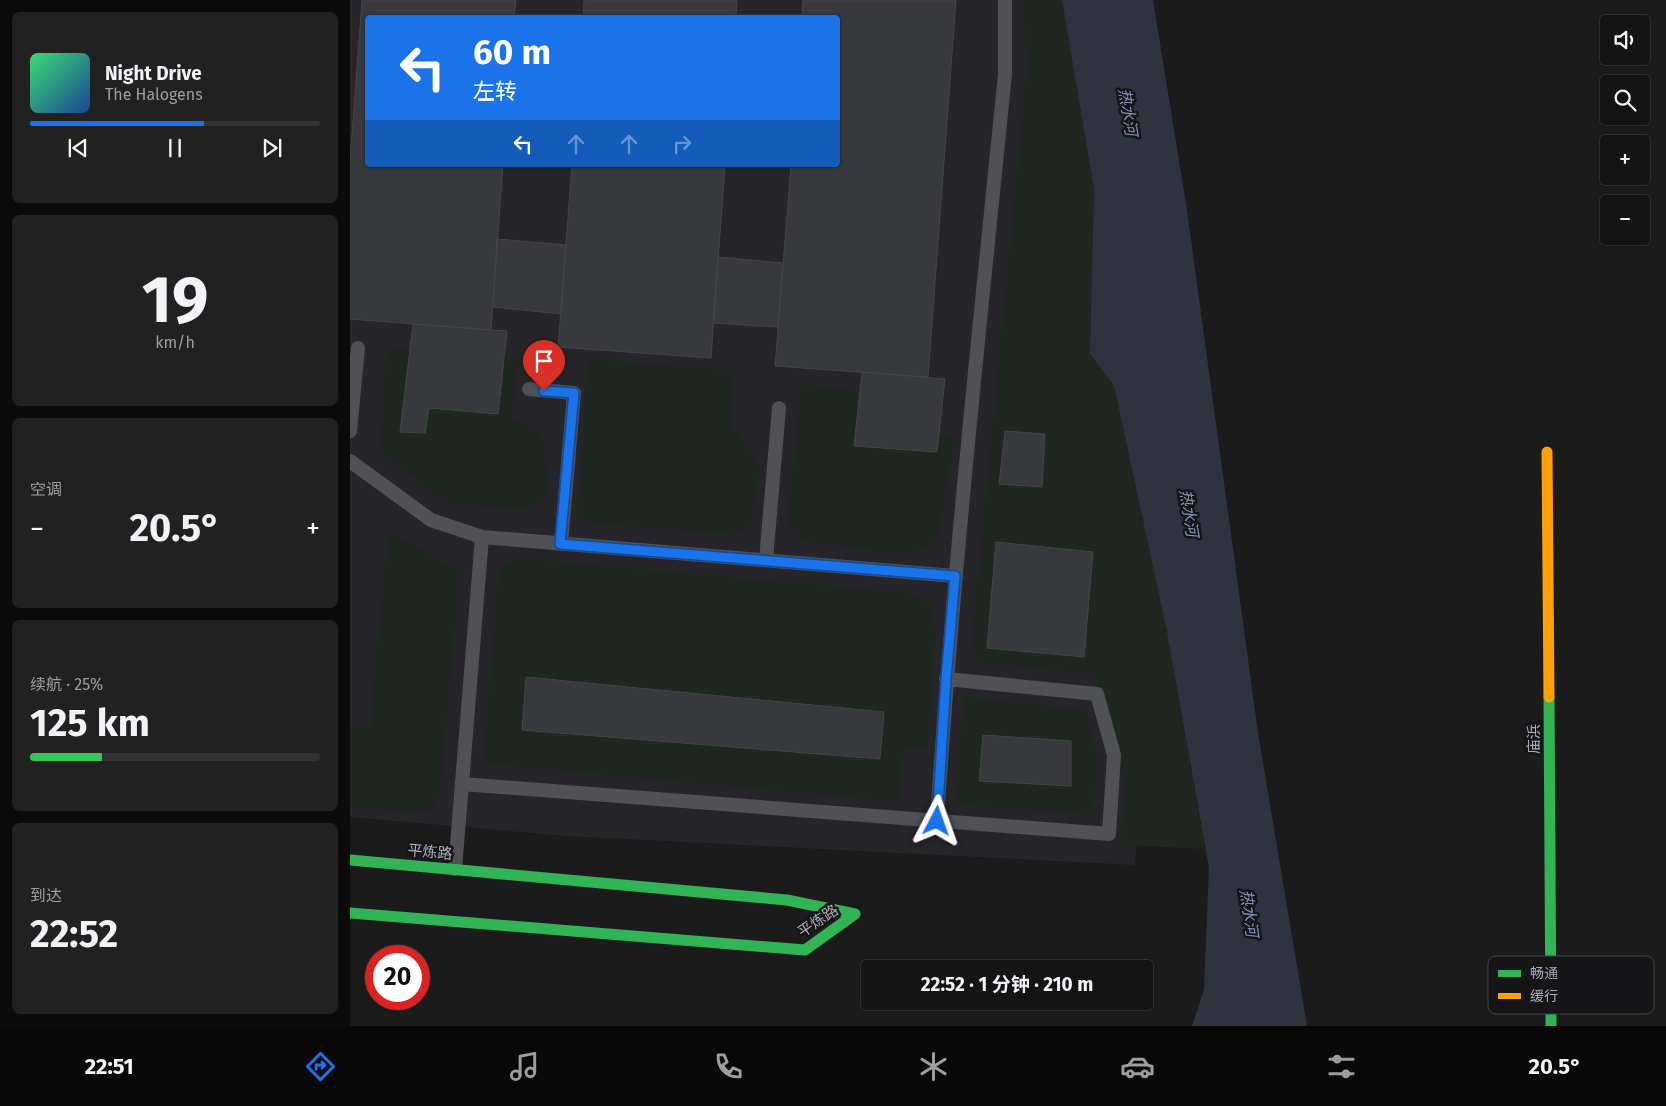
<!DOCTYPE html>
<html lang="zh">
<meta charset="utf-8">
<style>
:root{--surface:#141415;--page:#212122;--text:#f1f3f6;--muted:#9d9ea0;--line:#333334;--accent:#1a73e8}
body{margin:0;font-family:"Fira Sans","Noto Sans SC",sans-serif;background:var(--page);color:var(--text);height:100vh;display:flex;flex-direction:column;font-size:19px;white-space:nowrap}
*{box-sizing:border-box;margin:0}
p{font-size:16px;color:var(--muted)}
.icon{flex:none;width:28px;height:28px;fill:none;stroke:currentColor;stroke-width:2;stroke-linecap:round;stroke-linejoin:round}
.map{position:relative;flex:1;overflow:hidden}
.panel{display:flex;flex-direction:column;gap:12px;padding:12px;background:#0b0b0c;width:350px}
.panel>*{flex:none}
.top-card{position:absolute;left:15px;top:15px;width:475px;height:152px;border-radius:5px;box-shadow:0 1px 4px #0004,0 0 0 1px var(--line);background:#1a73e8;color:#fff;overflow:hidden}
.controls{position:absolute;left:1250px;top:15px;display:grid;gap:10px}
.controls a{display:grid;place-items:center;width:50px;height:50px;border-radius:5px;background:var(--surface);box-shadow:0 1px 4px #0004,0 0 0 1px var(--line);font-size:25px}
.speed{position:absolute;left:15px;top:945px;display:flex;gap:10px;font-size:25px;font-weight:700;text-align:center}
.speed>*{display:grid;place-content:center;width:65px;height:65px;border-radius:50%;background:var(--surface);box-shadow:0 1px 4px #0004,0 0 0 1px var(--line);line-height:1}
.speed .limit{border:8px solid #d22;background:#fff;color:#111}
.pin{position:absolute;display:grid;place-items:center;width:42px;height:42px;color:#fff;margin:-51px -21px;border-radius:50% 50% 50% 0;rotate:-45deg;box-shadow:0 0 5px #0007}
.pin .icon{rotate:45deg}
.me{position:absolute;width:55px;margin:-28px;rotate:4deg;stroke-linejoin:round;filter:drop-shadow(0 0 4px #0008)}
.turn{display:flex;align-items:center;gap:18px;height:105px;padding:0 25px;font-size:22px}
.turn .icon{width:65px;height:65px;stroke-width:2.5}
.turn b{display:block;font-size:35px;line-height:42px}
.lanes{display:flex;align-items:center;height:48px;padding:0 25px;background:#0003;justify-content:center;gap:25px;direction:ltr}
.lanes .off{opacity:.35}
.big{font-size:38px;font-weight:700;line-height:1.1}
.panel .widget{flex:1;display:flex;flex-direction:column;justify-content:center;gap:8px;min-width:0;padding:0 18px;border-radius:8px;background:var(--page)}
.panel .dial{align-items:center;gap:0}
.dial b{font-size:65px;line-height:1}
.song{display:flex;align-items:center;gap:15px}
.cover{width:60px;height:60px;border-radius:8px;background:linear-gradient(135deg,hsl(140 70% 55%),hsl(220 70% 35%))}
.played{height:5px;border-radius:2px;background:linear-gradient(90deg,var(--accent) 60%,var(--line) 60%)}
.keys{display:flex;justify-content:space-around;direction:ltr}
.heat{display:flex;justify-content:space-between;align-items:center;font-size:28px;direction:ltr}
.charge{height:8px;border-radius:4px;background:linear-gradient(90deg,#34c759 25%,var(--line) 0)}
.trip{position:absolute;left:511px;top:960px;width:292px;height:50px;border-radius:5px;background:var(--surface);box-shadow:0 1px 4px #0004,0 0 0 1px var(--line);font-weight:700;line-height:50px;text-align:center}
.dock{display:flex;height:80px;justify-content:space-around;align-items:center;background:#080808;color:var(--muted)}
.dock .icon{width:35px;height:35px}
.dock .selected{color:var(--accent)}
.dock b{font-size:22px;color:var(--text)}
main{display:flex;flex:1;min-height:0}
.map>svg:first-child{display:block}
.built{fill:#262529;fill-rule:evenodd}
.green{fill:#1f2721}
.water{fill:#2d343f}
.building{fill:#38393c;stroke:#444548}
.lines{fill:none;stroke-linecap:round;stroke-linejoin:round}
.lane{stroke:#505155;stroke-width:14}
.fast{stroke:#30b455;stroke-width:11}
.slow{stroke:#ff9f0a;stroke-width:11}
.route-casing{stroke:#114b97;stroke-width:12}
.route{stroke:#1a73e8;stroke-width:9}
.labels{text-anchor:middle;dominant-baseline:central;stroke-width:5;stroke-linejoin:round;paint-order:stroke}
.street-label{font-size:15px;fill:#acafbe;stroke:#161518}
.water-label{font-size:16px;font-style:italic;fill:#8197bb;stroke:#161518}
.key{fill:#161518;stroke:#43434a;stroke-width:1}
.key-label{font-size:14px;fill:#acafbe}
</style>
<main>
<section class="panel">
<div class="widget">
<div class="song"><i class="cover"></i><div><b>Night Drive</b><p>The Halogens</p></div></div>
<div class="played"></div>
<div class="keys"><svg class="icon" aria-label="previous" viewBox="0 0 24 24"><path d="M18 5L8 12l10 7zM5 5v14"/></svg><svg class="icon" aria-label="pause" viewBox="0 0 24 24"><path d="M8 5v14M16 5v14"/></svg><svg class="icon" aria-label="next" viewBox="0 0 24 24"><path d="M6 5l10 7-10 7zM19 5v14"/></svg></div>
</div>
<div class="widget dial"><b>19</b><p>km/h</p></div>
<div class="widget"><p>空调</p>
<div class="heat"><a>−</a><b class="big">20.5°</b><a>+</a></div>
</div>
<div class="widget"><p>续航 · 25%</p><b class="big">125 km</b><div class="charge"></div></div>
<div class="widget"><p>到达</p><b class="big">22:52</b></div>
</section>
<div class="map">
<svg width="1316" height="1026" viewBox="0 0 1316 1026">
<rect width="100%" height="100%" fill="#1b1b1c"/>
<path class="built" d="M0,0H690L790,787L785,865L216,836L0,817ZM18,18H488V165H18Z"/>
<path class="green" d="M675,0H712L744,189L740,354L764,386L816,627L855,849L771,845L775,785L747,674L630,662L622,644L677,75Z
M37,348L168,359L161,421L187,428L195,452L197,493L183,510L95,502L31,451Z
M238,360L383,371L380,425L410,465L401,522L388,534L244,523L227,517Z
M452,385L576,400L575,428L604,441L589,529L582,545L552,554L450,540L438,525Z
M39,532L107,571V594L90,790L81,810L61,812L0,806V727L20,728Z
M165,559L563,594L580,607L585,631L577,747H553L548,801L134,763L149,571Z
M614,697L736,711L746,758L743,814L607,804Z"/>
<path class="water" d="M712,0H803L837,210L908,733L957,1026H842L854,989L859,868L816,627L764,386L740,354L744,189Z"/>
<path class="building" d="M12,0H166L164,18H18V165H153L141,330L0,319V161Z
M234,0H387L386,18H233Z
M453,0H606L578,377L425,366L441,165H488V18H452Z
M222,165H375L361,358L208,347Z
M147,239L216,245L211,314L143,307Z
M368,257L433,263L428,327L363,323Z
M63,324L157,331L148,414L79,408L75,433L50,432Z
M512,372L595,379L587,452L504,446Z
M655,431L695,434L692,487L649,484Z
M646,542L743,552L734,657L637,648Z
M176,677L534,712L530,759L172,730Z
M633,735L721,741V786L629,781Z"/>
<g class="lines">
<path class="lane" d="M179,389L224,393L211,544
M0,431L8,348
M0,461L81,520L132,537L605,576
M416,560L429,408
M112,784L759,834L764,755L747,694L596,679
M587,821C603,571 630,323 655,74V0
M105,869L132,537"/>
<path class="fast" d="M1199,697L1201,1026
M0,860L437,900L505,914
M0,913L455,950L505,914"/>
<path class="slow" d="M1197,452L1199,697"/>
</g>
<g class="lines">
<g class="route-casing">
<path id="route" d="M194,391L224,393L210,544L605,576L596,679L587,821"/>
</g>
<use href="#route" class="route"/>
</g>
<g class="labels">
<g class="street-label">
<text transform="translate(1184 739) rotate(-90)">庙浜</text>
<text transform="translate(80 852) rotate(5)">平炼路</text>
<text transform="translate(468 921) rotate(-34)">平炼路</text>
</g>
<g class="water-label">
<text transform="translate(778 112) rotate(81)">热水河</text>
<text transform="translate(839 513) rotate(81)">热水河</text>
<text transform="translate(899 913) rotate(82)">热水河</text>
</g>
</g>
<rect x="1138" y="956" width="166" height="58" rx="8" class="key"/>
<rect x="1148" y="970" width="23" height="7" fill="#30b455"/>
<rect x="1148" y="993" width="23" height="6" fill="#ff9f0a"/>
<g class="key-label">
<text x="1180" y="978">畅通</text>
<text x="1180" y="1001">缓行</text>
</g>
</svg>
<div class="controls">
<a><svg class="icon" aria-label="sound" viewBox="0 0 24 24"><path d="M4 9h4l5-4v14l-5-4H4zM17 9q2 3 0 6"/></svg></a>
<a><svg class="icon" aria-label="search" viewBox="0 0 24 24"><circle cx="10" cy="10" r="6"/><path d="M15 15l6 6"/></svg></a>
<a>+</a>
<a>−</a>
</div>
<div class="speed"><div class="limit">20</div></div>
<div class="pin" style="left:194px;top:391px;background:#d93025"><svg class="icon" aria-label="arrive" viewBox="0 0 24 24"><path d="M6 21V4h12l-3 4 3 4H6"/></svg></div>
<svg class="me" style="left:587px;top:821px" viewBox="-20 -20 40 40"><path d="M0-17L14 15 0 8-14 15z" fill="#1a73e8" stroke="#fff" stroke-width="4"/></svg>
<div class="trip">22:52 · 1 分钟 · 210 m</div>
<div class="top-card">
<div class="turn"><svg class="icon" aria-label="left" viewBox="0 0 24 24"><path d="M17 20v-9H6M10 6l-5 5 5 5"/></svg><div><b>60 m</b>左转</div></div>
<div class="lanes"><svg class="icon" aria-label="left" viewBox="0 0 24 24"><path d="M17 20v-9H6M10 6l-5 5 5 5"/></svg><svg class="icon off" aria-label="ahead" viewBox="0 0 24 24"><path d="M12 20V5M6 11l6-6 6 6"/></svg><svg class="icon off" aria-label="ahead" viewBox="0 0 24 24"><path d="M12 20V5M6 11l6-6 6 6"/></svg><svg class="icon off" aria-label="right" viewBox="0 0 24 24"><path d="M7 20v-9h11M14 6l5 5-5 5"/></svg></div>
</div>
</div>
</main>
<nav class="dock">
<b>22:51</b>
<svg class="icon selected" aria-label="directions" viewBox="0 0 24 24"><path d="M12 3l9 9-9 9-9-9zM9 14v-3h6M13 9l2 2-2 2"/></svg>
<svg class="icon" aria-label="music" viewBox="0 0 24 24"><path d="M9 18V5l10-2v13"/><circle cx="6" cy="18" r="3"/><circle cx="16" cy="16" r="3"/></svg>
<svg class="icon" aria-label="phone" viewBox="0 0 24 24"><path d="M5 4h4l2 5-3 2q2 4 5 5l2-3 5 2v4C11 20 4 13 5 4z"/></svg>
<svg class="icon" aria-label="climate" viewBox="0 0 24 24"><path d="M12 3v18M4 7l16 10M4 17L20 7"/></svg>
<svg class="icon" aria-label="car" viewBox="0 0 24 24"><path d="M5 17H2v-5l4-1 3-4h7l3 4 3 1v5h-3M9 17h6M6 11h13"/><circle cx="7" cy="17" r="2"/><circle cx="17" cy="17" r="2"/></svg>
<svg class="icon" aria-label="filters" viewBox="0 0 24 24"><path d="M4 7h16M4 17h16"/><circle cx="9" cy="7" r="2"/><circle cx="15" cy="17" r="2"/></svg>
<b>20.5°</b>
</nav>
